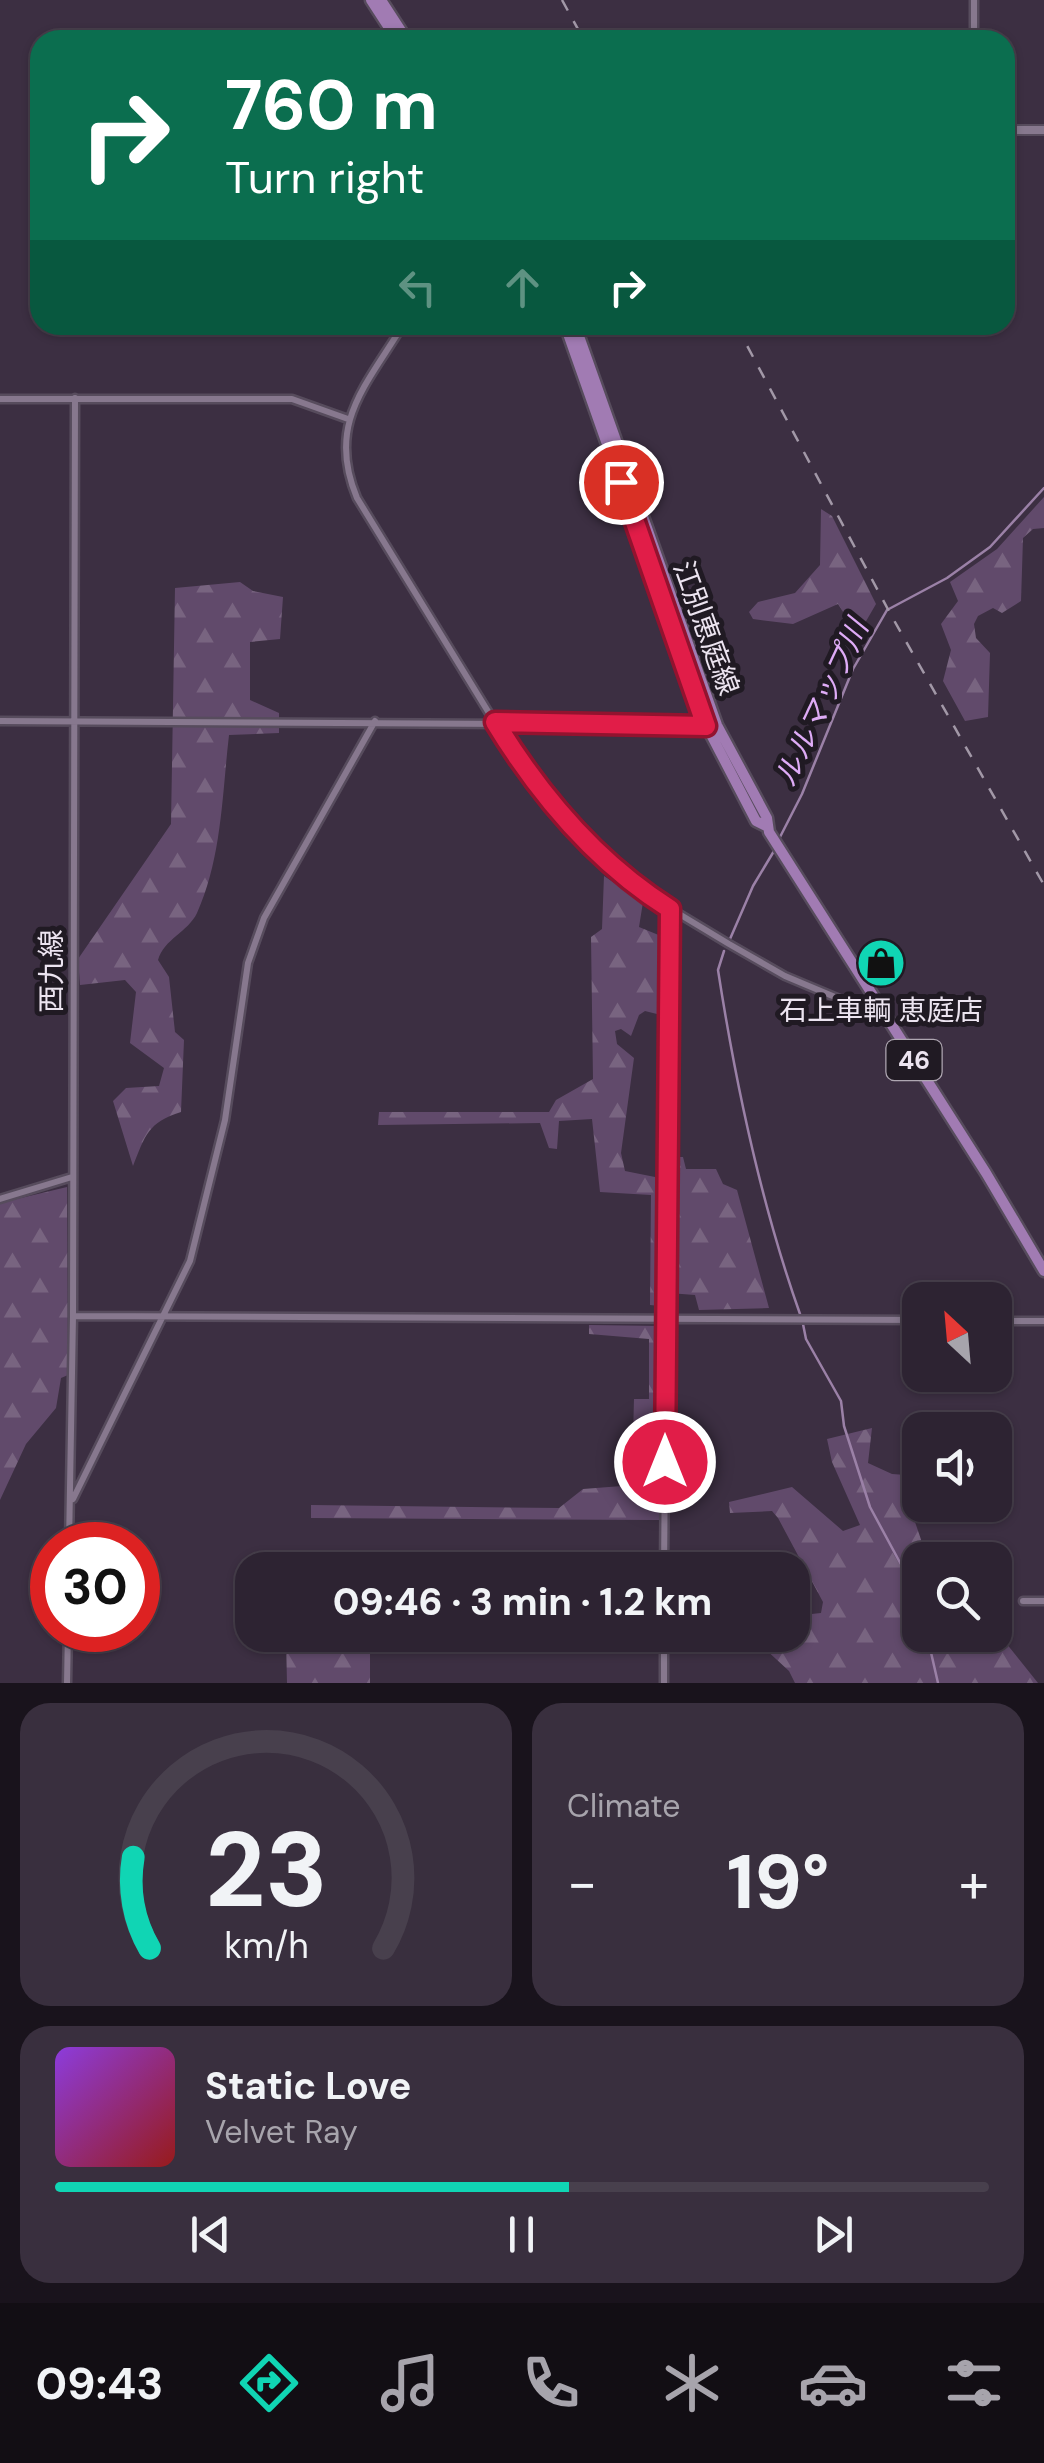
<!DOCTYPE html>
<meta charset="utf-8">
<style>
:root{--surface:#2d2332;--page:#392f3e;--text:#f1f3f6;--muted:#a7a4ac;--line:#48404d;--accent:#10d5b4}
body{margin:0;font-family:"DM Sans","Noto Sans JP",sans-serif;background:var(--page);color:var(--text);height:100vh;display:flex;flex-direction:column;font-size:38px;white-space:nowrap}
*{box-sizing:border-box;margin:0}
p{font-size:32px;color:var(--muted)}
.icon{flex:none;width:55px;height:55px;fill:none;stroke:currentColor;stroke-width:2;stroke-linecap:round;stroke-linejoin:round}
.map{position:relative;height:1683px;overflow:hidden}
.sheet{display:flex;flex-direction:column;gap:20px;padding:20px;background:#19131c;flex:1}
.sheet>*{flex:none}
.top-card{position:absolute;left:30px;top:30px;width:985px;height:305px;border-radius:30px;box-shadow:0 2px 8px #0004,0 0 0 2px var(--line);background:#0b6e4f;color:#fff;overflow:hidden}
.needle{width:65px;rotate:334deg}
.buttons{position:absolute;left:902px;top:1282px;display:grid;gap:20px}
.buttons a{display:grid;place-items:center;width:110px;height:110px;border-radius:20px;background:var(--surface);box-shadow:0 2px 8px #0004,0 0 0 2px var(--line);font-size:50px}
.speed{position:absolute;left:30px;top:1522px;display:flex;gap:20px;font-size:50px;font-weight:700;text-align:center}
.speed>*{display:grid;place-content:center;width:130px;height:130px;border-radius:50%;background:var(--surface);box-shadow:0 2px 8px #0004,0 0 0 2px var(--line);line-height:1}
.speed .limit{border:15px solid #d22;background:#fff;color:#111}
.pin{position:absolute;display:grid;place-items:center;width:85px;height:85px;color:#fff;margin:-42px;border:5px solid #fff;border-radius:50%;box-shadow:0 2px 10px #0007}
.me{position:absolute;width:110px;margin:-55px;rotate:0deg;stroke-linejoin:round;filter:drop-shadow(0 0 8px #0008)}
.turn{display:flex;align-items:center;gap:35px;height:210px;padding:0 30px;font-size:45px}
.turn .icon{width:130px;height:130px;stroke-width:2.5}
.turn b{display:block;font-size:70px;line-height:85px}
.lanes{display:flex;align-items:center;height:95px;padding:0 30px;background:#0003;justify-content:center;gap:50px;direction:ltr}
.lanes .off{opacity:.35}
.big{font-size:75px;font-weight:800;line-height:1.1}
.sheet .tile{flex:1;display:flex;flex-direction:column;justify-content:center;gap:15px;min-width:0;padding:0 35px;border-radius:30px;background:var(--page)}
.sheet .dial{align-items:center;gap:0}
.dial svg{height:260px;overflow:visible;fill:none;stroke:var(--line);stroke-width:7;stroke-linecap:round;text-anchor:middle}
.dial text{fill:var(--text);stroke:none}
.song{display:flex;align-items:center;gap:30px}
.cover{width:120px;height:120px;border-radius:15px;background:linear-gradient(135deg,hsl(270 70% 55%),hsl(0 70% 35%))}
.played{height:10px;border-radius:5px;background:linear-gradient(90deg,var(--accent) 55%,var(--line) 55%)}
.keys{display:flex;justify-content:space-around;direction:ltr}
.heat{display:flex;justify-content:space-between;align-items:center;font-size:55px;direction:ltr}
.sheet .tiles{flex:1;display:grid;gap:20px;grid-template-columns:1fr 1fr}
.tile:last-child{grid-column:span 2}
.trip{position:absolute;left:235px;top:1552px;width:575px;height:100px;border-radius:30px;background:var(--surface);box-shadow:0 2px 8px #0004,0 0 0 2px var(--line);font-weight:800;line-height:100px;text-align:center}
.menu{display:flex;height:160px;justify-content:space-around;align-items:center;background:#120e14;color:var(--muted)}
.menu .icon{width:70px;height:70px}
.menu .active{color:var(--accent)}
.menu b{font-size:45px;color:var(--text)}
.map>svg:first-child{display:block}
.forest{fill:url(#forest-firs)}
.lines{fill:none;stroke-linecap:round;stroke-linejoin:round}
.stream{stroke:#9b81a7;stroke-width:2.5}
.minor-casing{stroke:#574c5d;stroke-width:11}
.tertiary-casing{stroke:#574c5d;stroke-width:12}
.primary-casing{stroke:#574c5d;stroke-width:15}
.minor{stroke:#87788e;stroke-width:6}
.tertiary{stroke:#87788e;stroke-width:8}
.primary{stroke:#a17bb3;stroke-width:10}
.rail{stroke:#a298a7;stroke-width:2.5;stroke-dasharray:12 12;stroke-linecap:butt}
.route-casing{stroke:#92132f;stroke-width:25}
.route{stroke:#e11d48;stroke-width:18}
.labels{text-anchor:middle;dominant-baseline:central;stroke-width:10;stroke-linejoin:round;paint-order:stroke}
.shield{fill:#201a23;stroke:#afa7b2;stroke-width:2.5}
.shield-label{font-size:25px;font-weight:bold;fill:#ece4f0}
.street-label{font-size:28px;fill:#ece4f0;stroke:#201a23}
.poi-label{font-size:28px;fill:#ece4f0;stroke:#201a23}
.water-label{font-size:30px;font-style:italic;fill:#deabf6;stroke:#201a23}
</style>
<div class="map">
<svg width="1044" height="1683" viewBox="0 0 1044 1683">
<defs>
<pattern id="forest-firs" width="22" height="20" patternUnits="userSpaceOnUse" patternTransform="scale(2.5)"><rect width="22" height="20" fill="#614a6b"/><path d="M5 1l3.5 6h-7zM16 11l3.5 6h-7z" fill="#786480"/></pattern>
</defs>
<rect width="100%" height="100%" fill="#3c2f42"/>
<path class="forest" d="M1044,497V528L1033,529L1023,538L1021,601L1002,613L993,608L978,616L974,624L976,638L990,653L988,717L965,721L943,681L951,650L941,624L958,601L950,582L997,549Z
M821,509L832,516L876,604L858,635L838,604L793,624L753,619L749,612L758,602L795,593L820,565Z
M240,582L253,591L283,597L280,639L250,642V700L279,713V733L229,735C222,795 222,857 197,913C188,932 164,939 158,960L169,977L175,1032L184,1040L181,1112C148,1122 145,1136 133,1166L113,1101L126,1088L159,1086L164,1068L130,1043L136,992L125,980L80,985L78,959L171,824L175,588Z
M604,876L643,902L639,927L661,936V1015L645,1011L639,1015L631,1036L621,1029L615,1031L617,1044L634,1058L621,1153L625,1171L660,1178L661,1306L650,1305L651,1195L600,1192L592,1119L559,1121L557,1149L549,1148L540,1123L378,1125L379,1112H549L556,1100L593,1079L591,937L602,929Z
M670,1157H683L686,1169H716L723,1184L737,1190L769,1308L699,1310L695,1295L669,1293Z
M67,1187L68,1375L61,1378L56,1408L26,1444L0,1500V1203Z
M589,1325L661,1326L659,1520L311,1518V1505L559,1508L583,1489L622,1486L632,1474L634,1399H649V1339L589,1334Z
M872,1428L868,1463L892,1474L920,1476V1504L915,1522L928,1560H920V1635H995V1615L1006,1643L1038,1683H795L789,1671L763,1647L764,1635H792L793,1616L821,1613L823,1602L778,1518L772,1511L730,1513L729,1502L792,1487L843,1531L860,1525L832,1462L827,1439Z
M291,1635H364L370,1638V1683H287L286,1639Z"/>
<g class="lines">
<path class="stream" d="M779,839L802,794L853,669L887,610L947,578L990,547L1044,488
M730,939L753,886L774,851
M724,951L718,970C736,1086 761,1204 800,1314
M803,1324L806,1339L841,1401L844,1426L870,1507L911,1583L920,1611
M927,1635L938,1683"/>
<g class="minor-casing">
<path id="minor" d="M974,40V0
M403,325C366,386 326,424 357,498L516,757L595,852L631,885L729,944L785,976L885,1018
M0,399H292L348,419
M0,721L709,725
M0,1199L72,1177
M73,1316L920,1320
M995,1321H1044
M73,1499L190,1261L225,1120L248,963L264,918L375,721
M69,1545L73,1316L75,398
M664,1570L670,911
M1023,1601H1044
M67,1683L68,1630
M664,1683V1635"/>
</g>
<g class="tertiary-casing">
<path id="tertiary" d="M1005,130H1044"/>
</g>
<g class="primary-casing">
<path id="primary" d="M371,0L397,40
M381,0L407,40
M565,325L706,725L756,821L766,826
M575,325L717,725L767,818L769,832L986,1173L1044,1271"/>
</g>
<use href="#minor" class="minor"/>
<use href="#tertiary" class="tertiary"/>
<use href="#primary" class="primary"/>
<path class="rail" d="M562,0L584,40
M736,325L891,615L1044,885"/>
</g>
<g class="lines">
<g class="route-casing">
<path id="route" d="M621,482L706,726L495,722C540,796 597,863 670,909L665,1462"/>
</g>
<use href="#route" class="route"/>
</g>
<defs>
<g id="shop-disc" transform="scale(2.5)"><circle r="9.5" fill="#10d5b4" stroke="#201a23"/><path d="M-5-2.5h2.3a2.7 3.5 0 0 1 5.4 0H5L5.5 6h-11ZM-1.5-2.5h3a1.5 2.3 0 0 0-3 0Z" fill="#111"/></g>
</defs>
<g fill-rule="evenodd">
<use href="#shop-disc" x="881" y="963"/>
</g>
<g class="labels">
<rect class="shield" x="886.5" y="1040" width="55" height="40" rx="8"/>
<g class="shield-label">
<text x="914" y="1060">46</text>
</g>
<g class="street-label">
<text transform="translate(706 628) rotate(70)">江別恵庭線</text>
<text transform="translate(51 971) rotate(-90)">西九線</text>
</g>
<g class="poi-label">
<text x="881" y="1010">石上車輌 恵庭店</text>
</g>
<g class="water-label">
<text transform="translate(821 703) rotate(-65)">ルルマップ川</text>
</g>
</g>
</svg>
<div class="buttons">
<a><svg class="needle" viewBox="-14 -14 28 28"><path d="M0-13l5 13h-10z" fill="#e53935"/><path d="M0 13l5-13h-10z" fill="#a7a4ac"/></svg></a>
<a><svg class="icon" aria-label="sound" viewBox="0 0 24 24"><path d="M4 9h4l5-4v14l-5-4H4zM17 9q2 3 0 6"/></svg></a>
<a><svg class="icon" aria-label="search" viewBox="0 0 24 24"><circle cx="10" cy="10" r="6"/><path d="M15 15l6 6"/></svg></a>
</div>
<div class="speed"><div class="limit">30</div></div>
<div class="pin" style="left:621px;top:482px;background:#d93025"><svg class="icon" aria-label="arrive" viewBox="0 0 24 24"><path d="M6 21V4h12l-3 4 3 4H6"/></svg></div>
<svg class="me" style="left:665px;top:1462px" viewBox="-20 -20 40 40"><circle r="17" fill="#e11d48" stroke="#fff" stroke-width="3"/><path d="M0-11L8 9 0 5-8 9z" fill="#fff"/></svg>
<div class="trip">09:46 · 3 min · 1.2 km</div>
<div class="top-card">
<div class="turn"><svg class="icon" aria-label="right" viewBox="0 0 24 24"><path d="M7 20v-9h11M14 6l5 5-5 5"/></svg><div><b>760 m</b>Turn right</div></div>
<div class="lanes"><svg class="icon off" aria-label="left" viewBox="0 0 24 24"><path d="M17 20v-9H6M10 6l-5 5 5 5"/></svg><svg class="icon off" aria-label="ahead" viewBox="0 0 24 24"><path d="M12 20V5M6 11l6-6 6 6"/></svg><svg class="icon" aria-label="right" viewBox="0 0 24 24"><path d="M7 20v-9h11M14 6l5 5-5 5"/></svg></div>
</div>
</div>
<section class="sheet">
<div class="tiles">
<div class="tile dial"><svg viewBox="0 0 100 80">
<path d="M14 69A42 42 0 1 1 86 69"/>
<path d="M14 69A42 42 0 0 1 9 41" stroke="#10d5b4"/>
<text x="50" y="56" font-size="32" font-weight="700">23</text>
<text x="50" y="72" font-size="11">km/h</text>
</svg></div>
<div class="tile"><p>Climate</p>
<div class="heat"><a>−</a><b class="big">19°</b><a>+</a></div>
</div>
<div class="tile">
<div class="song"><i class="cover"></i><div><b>Static Love</b><p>Velvet Ray</p></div></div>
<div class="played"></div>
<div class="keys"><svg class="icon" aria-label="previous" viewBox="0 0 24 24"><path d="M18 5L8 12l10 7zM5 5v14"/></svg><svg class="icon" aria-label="pause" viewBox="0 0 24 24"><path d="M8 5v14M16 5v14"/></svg><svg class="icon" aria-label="next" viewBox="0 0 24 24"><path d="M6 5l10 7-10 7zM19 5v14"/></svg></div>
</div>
</div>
</section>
<nav class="menu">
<b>09:43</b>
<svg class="icon active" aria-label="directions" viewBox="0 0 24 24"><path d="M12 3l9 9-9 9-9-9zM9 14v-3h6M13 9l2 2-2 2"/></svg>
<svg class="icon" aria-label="music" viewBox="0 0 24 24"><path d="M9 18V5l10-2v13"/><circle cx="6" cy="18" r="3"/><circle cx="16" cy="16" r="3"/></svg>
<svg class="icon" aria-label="phone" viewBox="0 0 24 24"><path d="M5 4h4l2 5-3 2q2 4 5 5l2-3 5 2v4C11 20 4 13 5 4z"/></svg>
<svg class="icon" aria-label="climate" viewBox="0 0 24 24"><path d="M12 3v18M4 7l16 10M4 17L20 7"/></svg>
<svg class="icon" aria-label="car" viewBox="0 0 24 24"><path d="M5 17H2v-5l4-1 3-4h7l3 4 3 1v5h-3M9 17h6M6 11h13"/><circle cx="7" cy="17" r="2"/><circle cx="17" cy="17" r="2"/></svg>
<svg class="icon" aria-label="filters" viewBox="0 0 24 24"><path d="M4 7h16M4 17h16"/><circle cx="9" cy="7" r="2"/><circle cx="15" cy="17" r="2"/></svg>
</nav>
